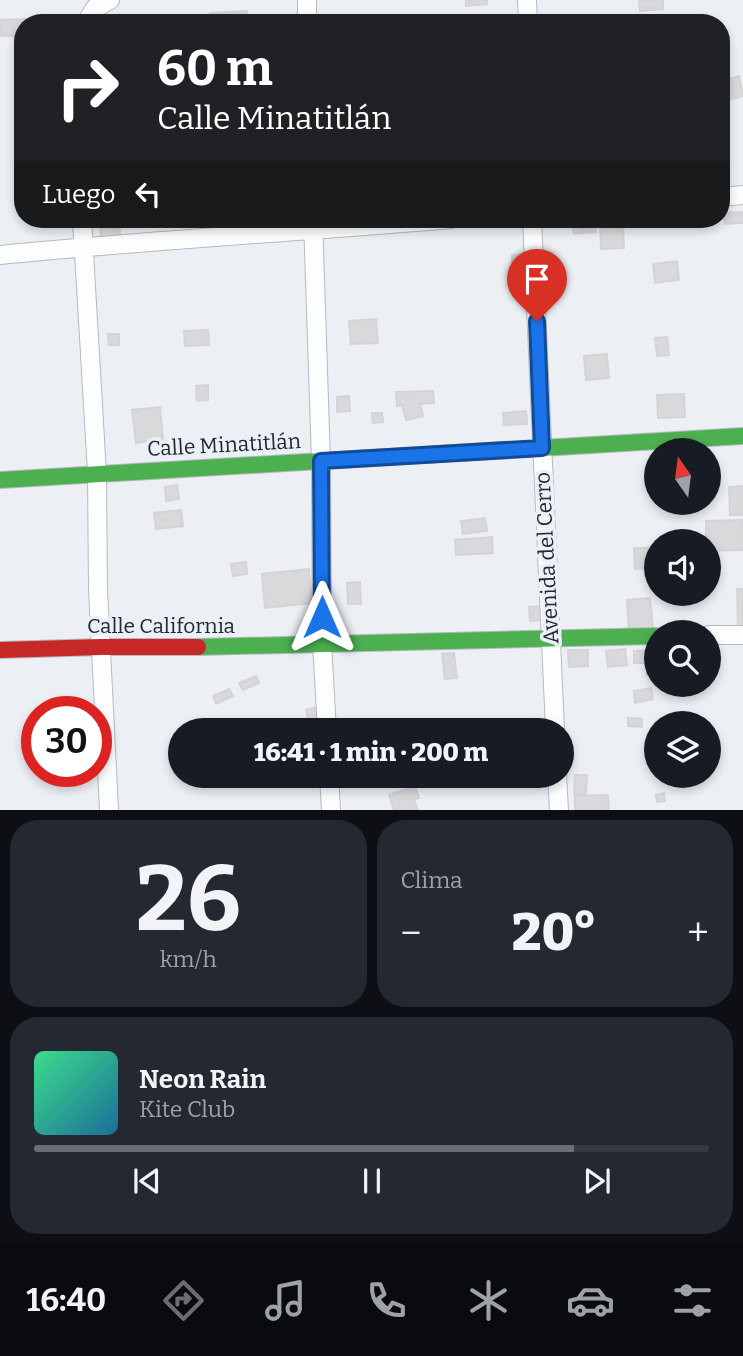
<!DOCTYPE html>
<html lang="es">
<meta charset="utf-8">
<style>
:root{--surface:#171b24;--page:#242831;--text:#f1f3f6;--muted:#9ea1a6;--line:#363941;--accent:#6b6d71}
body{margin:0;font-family:Bitter,serif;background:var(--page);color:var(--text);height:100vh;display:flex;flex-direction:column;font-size:26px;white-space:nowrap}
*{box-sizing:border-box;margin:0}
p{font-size:23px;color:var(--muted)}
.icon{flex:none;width:38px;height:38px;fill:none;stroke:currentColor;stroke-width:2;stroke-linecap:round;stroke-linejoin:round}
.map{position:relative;height:810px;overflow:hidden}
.details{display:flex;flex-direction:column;gap:10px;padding:10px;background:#0d0f14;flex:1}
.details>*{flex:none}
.hud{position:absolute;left:14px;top:14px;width:716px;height:214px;border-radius:28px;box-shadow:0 4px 10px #0003;background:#202124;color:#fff;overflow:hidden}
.needle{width:46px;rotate:346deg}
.tools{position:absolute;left:644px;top:438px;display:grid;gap:14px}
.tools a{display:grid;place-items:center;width:77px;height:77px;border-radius:50%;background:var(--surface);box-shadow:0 4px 10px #0003;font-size:35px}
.speed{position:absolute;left:21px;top:696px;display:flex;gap:14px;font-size:35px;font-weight:700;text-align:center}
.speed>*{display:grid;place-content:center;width:91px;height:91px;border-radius:50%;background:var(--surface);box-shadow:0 4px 10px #0003;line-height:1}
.speed .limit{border:10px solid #d22;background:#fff;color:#111}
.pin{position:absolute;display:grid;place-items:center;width:60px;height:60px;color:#fff;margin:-72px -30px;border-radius:50% 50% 50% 0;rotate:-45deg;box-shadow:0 0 7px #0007}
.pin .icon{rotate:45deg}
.me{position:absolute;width:77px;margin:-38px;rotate:0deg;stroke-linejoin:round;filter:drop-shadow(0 0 5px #0008)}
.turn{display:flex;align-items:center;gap:24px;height:147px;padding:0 28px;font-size:32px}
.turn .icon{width:91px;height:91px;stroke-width:2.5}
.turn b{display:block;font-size:49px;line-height:60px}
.then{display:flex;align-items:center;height:66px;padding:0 28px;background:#0003;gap:14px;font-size:26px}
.big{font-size:52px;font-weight:800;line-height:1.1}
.details .widget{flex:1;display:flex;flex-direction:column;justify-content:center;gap:10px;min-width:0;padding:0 24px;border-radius:28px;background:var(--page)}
.details .dial{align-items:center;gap:0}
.dial b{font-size:91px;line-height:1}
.song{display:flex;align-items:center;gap:21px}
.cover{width:84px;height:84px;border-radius:10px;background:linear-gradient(135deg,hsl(150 70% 55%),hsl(200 70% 35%))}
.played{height:7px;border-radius:4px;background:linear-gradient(90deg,var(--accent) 80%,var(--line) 80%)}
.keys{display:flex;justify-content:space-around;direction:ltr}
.heat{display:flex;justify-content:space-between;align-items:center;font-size:38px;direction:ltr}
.details .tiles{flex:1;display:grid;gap:10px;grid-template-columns:1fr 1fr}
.widget:last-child{grid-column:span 2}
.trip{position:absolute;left:168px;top:718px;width:406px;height:70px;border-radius:35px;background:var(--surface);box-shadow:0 4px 10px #0003;font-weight:800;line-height:70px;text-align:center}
.menu{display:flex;height:112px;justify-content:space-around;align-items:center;background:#090b0e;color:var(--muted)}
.menu .icon{width:49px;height:49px}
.menu .on{color:var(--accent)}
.menu b{font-size:32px;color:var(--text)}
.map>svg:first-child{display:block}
.building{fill:#d9d8da;stroke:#d4d4d6;stroke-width:2}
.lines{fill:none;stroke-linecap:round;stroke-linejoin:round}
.street-casing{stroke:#b7babd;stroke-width:20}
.fast-casing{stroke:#b7babd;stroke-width:18}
.jam-casing{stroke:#b7babd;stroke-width:18}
.street{stroke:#fcfdfd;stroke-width:18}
.fast{stroke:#4caf50;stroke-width:16}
.jam{stroke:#c62828;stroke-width:16}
.route-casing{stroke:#114b97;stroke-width:18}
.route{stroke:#1a73e8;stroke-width:12}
.labels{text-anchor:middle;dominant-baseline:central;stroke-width:7;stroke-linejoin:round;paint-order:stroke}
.street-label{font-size:21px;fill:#25272a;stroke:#e9f0f7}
</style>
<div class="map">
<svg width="743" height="810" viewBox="0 0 743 810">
<rect width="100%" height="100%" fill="#ecf0f4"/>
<path class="building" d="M466,0H487V4L466,6Z
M639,0H663V9L640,11Z
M247,11V23H210V13Z
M25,19V23H23V36H1L0,20Z
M739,76L743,96L721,102V81Z
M743,212V223L725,224L724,213Z
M100,219H119L120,237L101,238Z
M623,221L624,248L601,249L600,223Z
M595,222L596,232L584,233L582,224Z
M580,224L582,233L574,234L572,225Z
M526,254V266L512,267V255Z
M677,261L679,280L655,283L653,264Z
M376,319L378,343L351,344L349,321Z
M208,330L209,345L185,346L184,331Z
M108,334H119V345H109Z
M667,337L669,355L657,356L655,338Z
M607,354L609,378L586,380L584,356Z
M208,385V400L197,401L196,386Z
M433,391L434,403L420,404L423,416L406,420L402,405L397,406L396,392Z
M684,394L685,417L658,418L657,395Z
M349,396L350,411L337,412V397Z
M160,407L163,440L136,443L132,410Z
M526,411L527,424L504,425L503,413Z
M372,413H382L383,422L373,423Z
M177,485L179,499L166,501L165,487Z
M743,486V515H730L729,487Z
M181,510L183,526L156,529L154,513Z
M485,518L487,531L463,534L461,521Z
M743,520V550L709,551V541H706V521Z
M492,537L493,553L456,555L455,540Z
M634,548H648V568L635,569Z
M246,562L247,574L233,576L231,564Z
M309,569L312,603L265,608L262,574Z
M360,582L361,604H348L347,583Z
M737,589H743V626H738Z
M650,598L653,629L629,631L627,600Z
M543,606L544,620L530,621L529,607Z
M625,649L627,665L608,667L606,651Z
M568,650H588V666L569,667Z
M655,650L656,674L647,675L646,663H634V651Z
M454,653L457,678L445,679L442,654Z
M256,676L259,683L243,690L239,683Z
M651,688L653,699L635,703L634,691Z
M229,689L233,696L216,704L213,696Z
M317,707L320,719H308L306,710Z
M628,718L642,719V727L628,726Z
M476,775H489V784H477Z
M575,775H587L586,794H574Z
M415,786L419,798L414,799L418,810H394L389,795Z
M664,793L665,801L657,802L656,795Z
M608,795L609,810H575V796Z"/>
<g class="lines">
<g class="street-casing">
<path id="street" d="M307,0V23
M527,0L528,23
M86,23L95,8L110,0
M721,197L743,195
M82,219L97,473L98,590L109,810
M313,219L321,461L322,643L327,730
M532,219L555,730
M0,255C150,240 301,232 451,219
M709,635H743
M329,775L331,810
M557,775L559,810"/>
</g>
<g class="fast-casing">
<path id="fast" d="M0,480L743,436
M198,647L656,636"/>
</g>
<g class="jam-casing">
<path id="jam" d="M0,650L101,647H198"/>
</g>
<use href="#street" class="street"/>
<use href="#fast" class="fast"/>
<use href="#jam" class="jam"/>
</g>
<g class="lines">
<g class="route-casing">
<path id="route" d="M322,617L321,461L542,448L537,321"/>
</g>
<use href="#route" class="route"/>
</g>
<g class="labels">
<g class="street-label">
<text transform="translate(224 445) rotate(-3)">Calle Minatitlán</text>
<text transform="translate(547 558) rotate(-93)">Avenida del Cerro</text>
<text x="161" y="626">Calle California</text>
</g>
</g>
</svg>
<div class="tools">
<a><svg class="needle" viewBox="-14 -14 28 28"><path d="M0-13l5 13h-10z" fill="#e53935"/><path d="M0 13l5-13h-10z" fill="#9ea1a6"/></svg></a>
<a><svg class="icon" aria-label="sound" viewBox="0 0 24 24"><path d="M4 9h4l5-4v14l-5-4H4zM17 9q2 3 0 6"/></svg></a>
<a><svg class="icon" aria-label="search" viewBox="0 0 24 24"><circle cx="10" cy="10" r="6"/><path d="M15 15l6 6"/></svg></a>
<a><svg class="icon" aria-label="layers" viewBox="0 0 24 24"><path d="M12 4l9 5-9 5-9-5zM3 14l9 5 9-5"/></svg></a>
</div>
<div class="speed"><div class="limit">30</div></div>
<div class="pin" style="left:537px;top:321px;background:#d93025"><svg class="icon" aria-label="arrive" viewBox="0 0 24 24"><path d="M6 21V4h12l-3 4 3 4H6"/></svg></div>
<svg class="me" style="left:322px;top:617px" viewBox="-20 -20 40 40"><path d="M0-17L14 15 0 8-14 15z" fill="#1a73e8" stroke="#fff" stroke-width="4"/></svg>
<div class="trip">16:41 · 1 min · 200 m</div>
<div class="hud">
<div class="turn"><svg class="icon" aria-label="right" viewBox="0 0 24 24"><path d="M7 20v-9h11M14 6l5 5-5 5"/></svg><div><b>60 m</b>Calle Minatitlán</div></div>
<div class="then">Luego<svg class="icon" aria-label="left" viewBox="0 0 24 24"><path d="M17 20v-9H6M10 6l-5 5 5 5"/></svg></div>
</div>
</div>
<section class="details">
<div class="tiles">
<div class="widget dial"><b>26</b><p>km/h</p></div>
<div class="widget"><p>Clima</p>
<div class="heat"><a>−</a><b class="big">20°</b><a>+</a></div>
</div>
<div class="widget">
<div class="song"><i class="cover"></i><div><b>Neon Rain</b><p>Kite Club</p></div></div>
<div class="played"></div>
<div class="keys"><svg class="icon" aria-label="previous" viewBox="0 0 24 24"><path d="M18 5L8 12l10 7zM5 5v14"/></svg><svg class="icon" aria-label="pause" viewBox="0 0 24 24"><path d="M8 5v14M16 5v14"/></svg><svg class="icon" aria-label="next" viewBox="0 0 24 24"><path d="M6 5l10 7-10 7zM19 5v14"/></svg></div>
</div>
</div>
</section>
<nav class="menu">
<b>16:40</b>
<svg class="icon on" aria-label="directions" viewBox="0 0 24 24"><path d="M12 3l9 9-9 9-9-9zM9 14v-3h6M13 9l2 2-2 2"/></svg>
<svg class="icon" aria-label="music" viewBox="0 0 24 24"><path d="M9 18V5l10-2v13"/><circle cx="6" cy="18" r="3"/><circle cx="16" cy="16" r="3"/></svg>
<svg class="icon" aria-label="phone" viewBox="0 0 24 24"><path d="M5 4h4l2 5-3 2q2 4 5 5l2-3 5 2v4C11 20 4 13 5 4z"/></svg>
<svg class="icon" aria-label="climate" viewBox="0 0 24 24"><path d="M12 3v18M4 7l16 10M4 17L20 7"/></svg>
<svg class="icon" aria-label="car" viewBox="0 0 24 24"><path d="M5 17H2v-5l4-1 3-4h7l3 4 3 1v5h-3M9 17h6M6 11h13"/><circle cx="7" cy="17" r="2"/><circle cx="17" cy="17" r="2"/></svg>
<svg class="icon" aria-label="filters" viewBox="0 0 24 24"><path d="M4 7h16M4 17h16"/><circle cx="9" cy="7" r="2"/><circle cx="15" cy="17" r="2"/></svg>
</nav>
